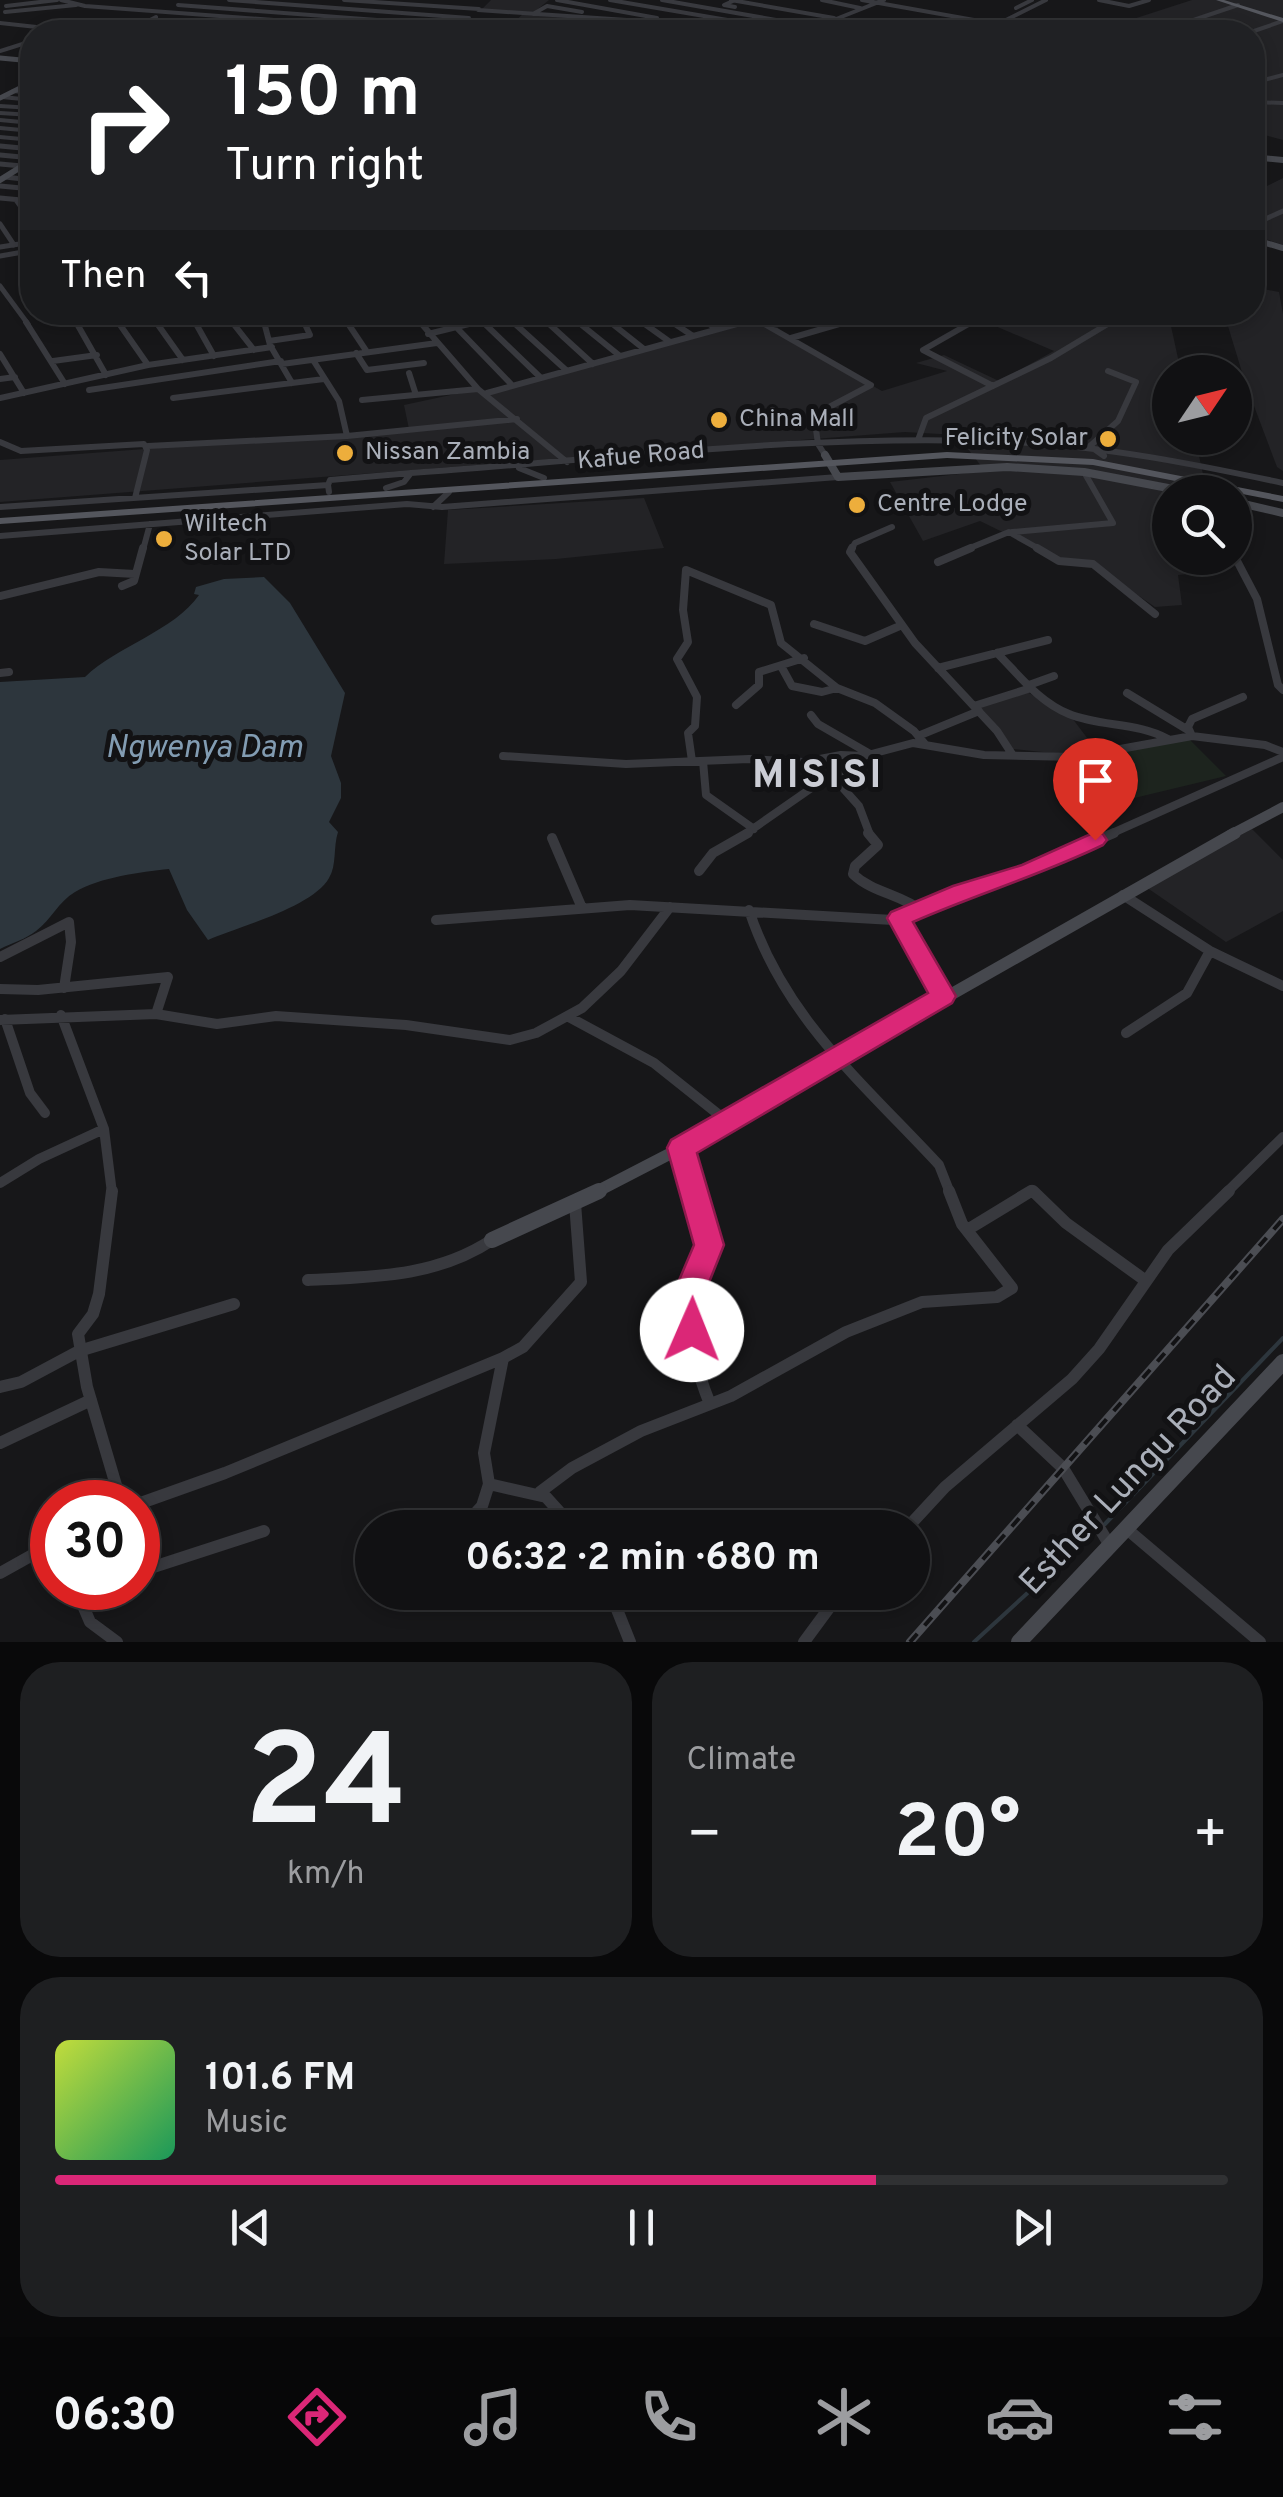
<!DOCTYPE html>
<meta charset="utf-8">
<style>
:root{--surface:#111113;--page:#1e1f21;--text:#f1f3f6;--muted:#9c9da0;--line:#303133;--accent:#db2777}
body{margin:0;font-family:Overpass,sans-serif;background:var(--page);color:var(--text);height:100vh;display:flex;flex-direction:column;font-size:38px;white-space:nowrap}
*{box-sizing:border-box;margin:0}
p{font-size:32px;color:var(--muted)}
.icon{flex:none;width:55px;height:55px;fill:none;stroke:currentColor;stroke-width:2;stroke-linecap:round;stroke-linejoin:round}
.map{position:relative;height:1642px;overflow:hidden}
.details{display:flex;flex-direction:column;gap:20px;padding:20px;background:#09090a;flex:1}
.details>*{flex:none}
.banner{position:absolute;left:20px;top:20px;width:1245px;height:305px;border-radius:40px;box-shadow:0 5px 15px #0003,0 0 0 2px var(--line);background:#202124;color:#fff;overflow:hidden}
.needle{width:65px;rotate:55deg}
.tools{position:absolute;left:1152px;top:355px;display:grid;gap:20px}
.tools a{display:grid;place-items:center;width:100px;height:100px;border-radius:50%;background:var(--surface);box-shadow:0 5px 15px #0003,0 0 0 2px var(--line);font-size:50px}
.speed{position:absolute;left:30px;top:1480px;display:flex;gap:20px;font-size:50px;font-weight:700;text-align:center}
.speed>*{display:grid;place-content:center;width:130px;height:130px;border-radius:50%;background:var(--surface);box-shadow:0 5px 15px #0003,0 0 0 2px var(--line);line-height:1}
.speed .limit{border:15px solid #d22;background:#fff;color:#111}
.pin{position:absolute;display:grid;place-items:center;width:85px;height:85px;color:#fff;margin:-102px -42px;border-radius:50% 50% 50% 0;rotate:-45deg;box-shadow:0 0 10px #0007}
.pin .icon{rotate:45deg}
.me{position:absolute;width:110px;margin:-55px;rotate:1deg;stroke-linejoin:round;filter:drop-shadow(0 0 8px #0008)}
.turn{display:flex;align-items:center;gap:35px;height:210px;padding:0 40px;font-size:45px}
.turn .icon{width:130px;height:130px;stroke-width:2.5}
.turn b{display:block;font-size:70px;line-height:85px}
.then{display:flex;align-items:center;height:95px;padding:0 40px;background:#0003;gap:20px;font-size:38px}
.big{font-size:75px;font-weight:700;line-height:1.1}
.details .tile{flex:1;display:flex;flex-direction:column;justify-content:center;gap:15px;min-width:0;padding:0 35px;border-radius:40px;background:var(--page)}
.details .dial{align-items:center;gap:0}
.dial b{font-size:130px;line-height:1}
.song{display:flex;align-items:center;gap:30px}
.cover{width:120px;height:120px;border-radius:15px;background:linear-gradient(135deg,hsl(70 70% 55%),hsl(150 70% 35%))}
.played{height:10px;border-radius:5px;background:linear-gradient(90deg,var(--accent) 70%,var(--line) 70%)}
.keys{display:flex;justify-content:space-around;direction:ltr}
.heat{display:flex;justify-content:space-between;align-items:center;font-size:55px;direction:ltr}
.details .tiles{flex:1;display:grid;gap:20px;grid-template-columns:1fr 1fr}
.tile:last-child{grid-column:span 2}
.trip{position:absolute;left:355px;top:1510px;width:575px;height:100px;border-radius:50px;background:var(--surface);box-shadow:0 5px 15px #0003,0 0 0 2px var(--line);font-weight:700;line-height:100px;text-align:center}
.tab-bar{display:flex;height:160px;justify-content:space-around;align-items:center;background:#070708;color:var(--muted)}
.tab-bar .icon{width:70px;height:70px}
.tab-bar .selected{color:var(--accent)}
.tab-bar b{font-size:45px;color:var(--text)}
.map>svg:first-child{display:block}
.built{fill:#232326}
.green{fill:#1d241e}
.water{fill:#2d363d}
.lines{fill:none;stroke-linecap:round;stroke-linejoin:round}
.stream{stroke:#2d363d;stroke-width:4}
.street-far5{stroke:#38393e;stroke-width:4}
.street-far4{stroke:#38393e;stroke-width:5}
.street-far3{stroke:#38393e;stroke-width:6}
.street-far2{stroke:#38393e;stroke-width:8}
.street-far1{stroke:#38393e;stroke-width:10}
.street{stroke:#38393e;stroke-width:12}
.secondary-far5{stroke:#46484e;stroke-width:5}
.secondary-far4{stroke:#46484e;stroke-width:6}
.secondary-far3{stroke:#46484e;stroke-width:8}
.secondary-far2{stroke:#46484e;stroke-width:10}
.secondary-far1{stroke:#46484e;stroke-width:12}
.secondary{stroke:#46484e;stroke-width:16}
.primary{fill:#54565d;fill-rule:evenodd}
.rail-casing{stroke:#4b4d53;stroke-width:8}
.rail{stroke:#121214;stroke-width:4;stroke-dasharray:11;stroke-linecap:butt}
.route{fill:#db2777;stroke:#8e194d;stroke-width:2.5}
.poi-dot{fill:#edae3c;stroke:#121214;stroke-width:4}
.labels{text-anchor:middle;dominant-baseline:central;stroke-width:10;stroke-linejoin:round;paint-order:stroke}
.far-poi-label{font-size:25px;fill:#aaafb9;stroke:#121214;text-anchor:start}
.far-street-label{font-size:25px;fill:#aaafb9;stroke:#121214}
.water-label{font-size:32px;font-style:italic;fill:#829cb2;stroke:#121214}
.near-street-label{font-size:35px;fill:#aaafb9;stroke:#121214}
.district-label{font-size:40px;font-weight:bold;letter-spacing:2.5px;fill:#cbcdd5;stroke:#121214}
</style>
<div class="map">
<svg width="1283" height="1642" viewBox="0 0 1283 1642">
<rect width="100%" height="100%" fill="#171719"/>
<path class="built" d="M491,0H549L533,13L581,18L565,32L507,28L523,14L481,10Z
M1192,0H1283V140L1253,132L1252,32H1093Z
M1283,178V245L1253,235V193Z
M1253,287L1279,292L1283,314V471L1277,467L1245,382L1224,313L1252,312Z
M1006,313H1153L1169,317L1181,372H1170V438H1195L1207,492H1170V558H1223L1226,570L1178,575L1182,605L1155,607L1088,561H1062L980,521L923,541L890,482L985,471L957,435L905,432L0,502V460L409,429L404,405L474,390L494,391L753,319L882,391L947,371L916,363L944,355L999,381L1054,351L986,322Z
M644,498L664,548L556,559L444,564L448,510Z
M1025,691L1069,714L1097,751L1071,755L1013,749L978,706Z
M1252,829L1283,860V911L1226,942L1143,885Z"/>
<path class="green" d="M1186,736L1226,776L1126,800L1089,759Z"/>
<path class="water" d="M264,577L290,603L345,693L331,756L341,783V798L329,822L338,832C333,847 337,865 329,878C313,907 238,927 208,940L187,910L169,869C140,872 101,877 75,892C58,902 52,919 36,931C26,939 12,943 0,949V682L85,677C117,646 174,631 199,595L194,594L196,587L224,579Z"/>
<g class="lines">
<path class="stream" d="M1105,1524L1283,1338
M974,1642L1092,1534"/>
<path class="street-far5" d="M61,0L85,6L435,32
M229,0L469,18
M344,0L479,9
M557,0L657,18
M610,0L745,23
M662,0L816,27L884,0
M731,0L834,18
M822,0L860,8
M862,0L1002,25
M1099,0L1129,6L1149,0
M733,1L724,5L735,7
M178,5L457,26L488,32
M6,6L57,0
M1016,8L1032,0
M478,10L803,32L816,27
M5,12L76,5
M533,14L547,6L582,12
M151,20L310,32
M0,23L82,32
M599,26L684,32
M138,28L192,32
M104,32L116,21L141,23
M127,32L156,17
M831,32L853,24
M857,32L870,27
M882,32L886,30
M1015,32L1002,26L1004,21L1046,0
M1158,32L1238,5
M1251,32L1283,21
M0,51L32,41
M1252,83L1283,75
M13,91L32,93
M2,97L32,100
M1252,102L1283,103
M0,106L32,108
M0,113L32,115
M0,120L32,123
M0,128L32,131
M0,137L32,140"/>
<path class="street-far4" d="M0,146L32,149
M0,155L32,158
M0,164L22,166
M5,177L32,180
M0,186L32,189
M0,198L32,201
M16,200L32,222
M0,224L14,245
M1252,225L1283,211
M0,247L32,242
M0,256L23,252
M0,286L28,324
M69,312L77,324
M111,312L120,324
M149,312L158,324
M188,312L197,324
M225,312L234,324
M259,312L266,324
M299,312L305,324
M340,312L348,324
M379,312L391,324L419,322
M412,312L422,324
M537,312L550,324
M566,312L581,324
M598,312L613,324
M628,312L645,324
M657,312L675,324
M692,312L710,324
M723,312L740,323
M744,312L765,324
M960,312L975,319L970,324
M506,315L516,324
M753,317L770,312
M482,321L485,324
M467,324L516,312
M735,324L754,319
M776,324L819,315
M837,324L878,312
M1107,324L1125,313"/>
<path class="street-far3" d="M26,322L65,384
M76,322L106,375
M118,322L148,365
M156,322L183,360
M195,322L214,356
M232,322L254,350
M264,322L270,345L292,383
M347,322L367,352
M389,322H419
M420,322L478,389L567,462
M483,322L540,377
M513,322L566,370
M547,322L593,364
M578,322L620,356
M610,322L644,349
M642,322L670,342
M672,322L693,336
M706,322L717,329
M761,322L871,385L814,415L818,444L825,455
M972,322L923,350L993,386
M768,326L788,322
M457,328L511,384
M428,334L477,322
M791,338L846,322
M269,341L310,335L304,322
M356,353L367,370L424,363
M0,354L24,393
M313,360L339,401L347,436
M53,361L97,355
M282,364L437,343
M409,373L416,395
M0,379L15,377
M89,390L281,361
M487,393L744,322
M0,398L148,365L272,347
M173,398L324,379
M362,400L478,389
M918,440L926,418L1051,358L1111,322
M0,442L21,451L144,444L147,450L135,498
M148,446L347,436L517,419
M1104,456L1090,446L1118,421L1136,382L1108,371
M519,468L544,478
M328,485L330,480L411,473
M386,488L404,482L411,473C611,459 811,433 1012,442C1104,446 1194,464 1283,483
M0,507L328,485L329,492
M433,507L449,492
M1012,532L1113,523L1084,472
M0,536L407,504L442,507L838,477
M143,550L150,524
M851,550L855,543L892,527
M965,550L1009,532L1041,550"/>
<path class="street-far2" d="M852,548L850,552L915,643L997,731L1012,754
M1037,548L1059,561L1093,564L1155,614
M1235,557L1257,599L1278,685L1283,690
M938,562L971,548
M122,586L134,581L143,548
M0,596L99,572L135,574
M814,624L865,641L902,625
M997,653C1019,675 1039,702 1069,714C1101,727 1137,722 1168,739
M781,666L792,686L822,692L837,688
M938,668L1048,640
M0,673L9,672
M1029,685L1054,676
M1127,693L1188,730
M736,705L759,685V672L804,658
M974,706L1031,688
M811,715L818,724L870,754
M918,736L979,711
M1192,736L1188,727L1192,719L1243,697
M503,756L626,764L749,759L804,762L841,755L864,756L913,743L984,755L1076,757L1192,736L1265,745L1283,752
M864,756L834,778L859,806L870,835
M692,761L688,733L695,726L697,697L677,659L688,642L683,610L686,570L771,605L781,643L837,688L875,703L914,731L925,744
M703,761L706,795L754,829
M1064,790L1095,776L1079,757
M744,835L823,780L834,778
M1108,835L1283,757"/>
<path class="street-far1" d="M868,833L878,845L855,866L853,874C873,893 901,894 922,911
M552,838L582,908
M699,871L713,853L748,833
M1123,895L1210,951L1283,986
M749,910C784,1018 864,1084 939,1165L950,1193
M899,918L943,996
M436,920L630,905L893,920L1030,870L1114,833
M0,957L69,922L71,942L64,988
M0,989L38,990L168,977L156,1014
M61,1015L104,1129L112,1193
M569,1017L654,1063L728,1122
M5,1019L30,1093L45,1113
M0,1020L156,1014L217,1024L276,1016L406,1025L510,1040L536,1033L582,1008L621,971L670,907
M1126,1033L1187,993L1210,951
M681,1148L694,1193
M0,1183L39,1159L104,1129
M1027,1193L1032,1190L1035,1193
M1226,1193L1283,1137"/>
<path class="street" d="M112,1191L99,1294L93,1314L78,1334L87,1387L121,1502
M693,1191L709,1245C704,1257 696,1268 693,1281C684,1321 695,1367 710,1404
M1033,1191L1066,1223L1146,1281
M967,1230L1031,1191
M308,1280C373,1277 436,1277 492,1240
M503,1358L484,1453L489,1484L546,1497L574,1528
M0,1387L21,1382L79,1351L234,1304
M1017,1425L1063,1468L1109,1544
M0,1443L91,1400
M540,1492L572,1468L641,1431L731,1396L846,1332L922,1302L997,1297L1012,1288L962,1224L949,1191
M138,1504L225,1473L503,1358L523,1347L581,1282L575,1203
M470,1528V1519L482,1506L489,1484
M907,1528L945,1487L1072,1379L1099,1349L1168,1250L1229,1191
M1128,1530L1260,1642
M138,1572L264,1531
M0,1573L52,1544
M86,1588L81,1601L90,1622L117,1642
M610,1592L630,1642
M804,1642L832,1604L846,1592"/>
<path class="secondary-far5" d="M0,58L32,61
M0,98L32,82"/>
<path class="secondary-far4" d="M1252,157L1283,160
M0,180L32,160
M1252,239L1283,248
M975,319L977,312"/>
<path class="secondary-far3" d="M825,455L838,477L1007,467L1084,472L1189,492
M1235,502L1283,513"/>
<path class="secondary-far2" d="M1230,835L1283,807"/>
<path class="secondary-far1" d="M594,1193L681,1148L1235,833"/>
<path class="secondary" d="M492,1240L599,1191
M1019,1642L1283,1362"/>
<path class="primary" d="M1216,0H1224L1283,18V22Z
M947,452L1093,459L1283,496V502L1093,465L947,458L0,524V518Z"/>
<g class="rail-casing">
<path id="rail" d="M910,1642L1283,1219"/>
</g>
<use href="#rail" class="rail"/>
</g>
<path class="route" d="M1095,832L1103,834L1107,840L1103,845C1041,875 977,894 913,922L956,996L952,1003L697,1153L724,1245L708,1285V1330L704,1339L692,1343L681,1339L677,1330V1285L694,1245L667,1148L671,1140L928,993L887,918L891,912L953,886L1022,865Z"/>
<g class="poi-dot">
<circle cx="719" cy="420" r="10"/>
<circle cx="1108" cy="439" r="10"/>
<circle cx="345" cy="453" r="10"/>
<circle cx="857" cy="505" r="10"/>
<circle cx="164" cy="539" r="10"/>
</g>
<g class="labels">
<g class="far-poi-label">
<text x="739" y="420">China Mall</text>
<text x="1088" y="439" text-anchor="end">Felicity Solar</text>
<text x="365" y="453">Nissan Zambia</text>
<text x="877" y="505">Centre Lodge</text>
<text x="184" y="525">Wiltech<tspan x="184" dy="29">Solar LTD</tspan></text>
</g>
<g class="far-street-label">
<text transform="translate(641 457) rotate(-5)">Kafue Road</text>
</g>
<g class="water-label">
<text x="204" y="749">Ngwenya Dam</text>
</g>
<g class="near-street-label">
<text transform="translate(1129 1481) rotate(-47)">Esther Lungu Road</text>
</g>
<g class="district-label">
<text x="818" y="777">MISISI</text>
</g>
</g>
</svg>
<div class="tools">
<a><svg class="needle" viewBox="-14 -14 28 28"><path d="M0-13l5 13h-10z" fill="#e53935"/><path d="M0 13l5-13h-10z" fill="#9c9da0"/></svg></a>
<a><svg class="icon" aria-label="search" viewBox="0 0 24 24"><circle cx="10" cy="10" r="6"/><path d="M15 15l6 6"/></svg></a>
</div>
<div class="speed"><div class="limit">30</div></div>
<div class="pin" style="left:1095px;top:840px;background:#d93025"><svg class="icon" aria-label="arrive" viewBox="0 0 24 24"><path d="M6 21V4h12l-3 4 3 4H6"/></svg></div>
<svg class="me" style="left:692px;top:1330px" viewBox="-20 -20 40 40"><circle r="19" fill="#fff"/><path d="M0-13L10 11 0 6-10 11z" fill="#db2777"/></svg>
<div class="trip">06:32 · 2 min · 680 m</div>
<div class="banner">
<div class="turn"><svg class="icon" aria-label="right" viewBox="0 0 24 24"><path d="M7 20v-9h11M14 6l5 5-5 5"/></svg><div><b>150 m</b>Turn right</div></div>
<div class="then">Then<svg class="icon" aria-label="left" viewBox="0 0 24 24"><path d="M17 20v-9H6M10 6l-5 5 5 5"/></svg></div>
</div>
</div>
<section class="details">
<div class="tiles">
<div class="tile dial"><b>24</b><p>km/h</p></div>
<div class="tile"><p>Climate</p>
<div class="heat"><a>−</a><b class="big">20°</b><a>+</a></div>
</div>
<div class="tile">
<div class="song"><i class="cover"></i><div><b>101.6 FM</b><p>Music</p></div></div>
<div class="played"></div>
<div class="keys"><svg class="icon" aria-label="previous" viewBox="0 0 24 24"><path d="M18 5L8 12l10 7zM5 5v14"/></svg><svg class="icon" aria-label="pause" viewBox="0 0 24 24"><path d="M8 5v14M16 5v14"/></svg><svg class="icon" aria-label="next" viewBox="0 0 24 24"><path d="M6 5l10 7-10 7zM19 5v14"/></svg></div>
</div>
</div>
</section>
<nav class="tab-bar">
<b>06:30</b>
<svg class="icon selected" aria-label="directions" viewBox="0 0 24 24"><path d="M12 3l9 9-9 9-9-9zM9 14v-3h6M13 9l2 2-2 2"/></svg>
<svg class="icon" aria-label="music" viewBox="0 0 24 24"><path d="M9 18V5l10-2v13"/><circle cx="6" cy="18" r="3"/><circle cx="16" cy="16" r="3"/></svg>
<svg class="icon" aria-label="phone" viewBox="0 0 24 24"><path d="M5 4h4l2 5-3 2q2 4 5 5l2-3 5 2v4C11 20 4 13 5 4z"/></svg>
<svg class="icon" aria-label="climate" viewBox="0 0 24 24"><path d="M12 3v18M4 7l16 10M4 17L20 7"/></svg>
<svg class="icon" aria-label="car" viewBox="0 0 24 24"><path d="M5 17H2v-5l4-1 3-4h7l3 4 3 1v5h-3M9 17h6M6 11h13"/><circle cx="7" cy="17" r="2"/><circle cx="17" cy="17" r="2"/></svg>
<svg class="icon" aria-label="filters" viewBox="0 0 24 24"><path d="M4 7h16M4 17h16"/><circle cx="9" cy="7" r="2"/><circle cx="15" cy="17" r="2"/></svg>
</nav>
